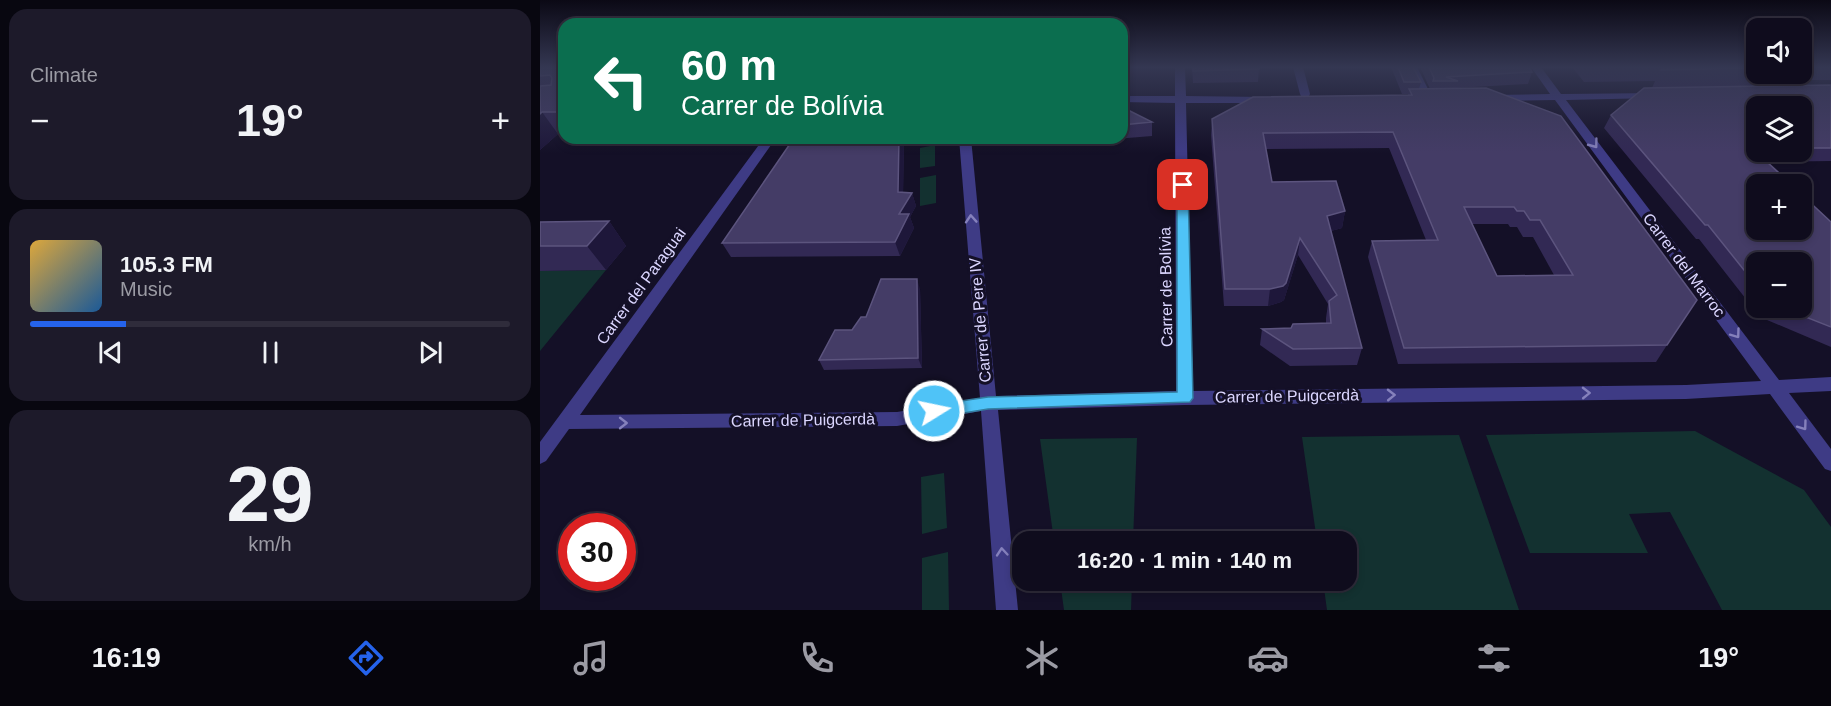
<!DOCTYPE html>
<meta charset="utf-8">
<style>
:root{--surface:#0f0c1d;--page:#1d1a2a;--text:#f1f3f6;--muted:#9b9ba4;--line:#2f2c3b;--accent:#2563eb}
body{margin:0;font-family:Arial,sans-serif;background:var(--page);color:var(--text);height:100vh;display:flex;flex-direction:column;font-size:22px;white-space:nowrap}
*{box-sizing:border-box;margin:0}
p{font-size:20px;color:var(--muted)}
.icon{flex:none;width:33px;height:33px;fill:none;stroke:currentColor;stroke-width:2;stroke-linecap:round;stroke-linejoin:round}
.map{position:relative;flex:1;overflow:hidden}
.details{display:flex;flex-direction:column;gap:9px;padding:9px;background:#080710;width:540px}
.details>*{flex:none}
.top-card{position:absolute;left:18px;top:18px;width:570px;height:126px;border-radius:18px;box-shadow:0 3px 9px #0003,0 0 0 2px var(--line);background:#0b6e4f;color:#fff;overflow:hidden}
.tools{position:absolute;left:1206px;top:18px;display:grid;gap:12px}
.tools a{display:grid;place-items:center;width:66px;height:66px;border-radius:12px;background:var(--surface);box-shadow:0 3px 9px #0003,0 0 0 2px var(--line);font-size:30px}
.speed{position:absolute;left:18px;top:513px;display:flex;gap:12px;font-size:30px;font-weight:700;text-align:center}
.speed>*{display:grid;place-content:center;width:78px;height:78px;border-radius:50%;background:var(--surface);box-shadow:0 3px 9px #0003,0 0 0 2px var(--line);line-height:1}
.speed .limit{border:9px solid #d22;background:#fff;color:#111}
.pin{position:absolute;display:grid;place-items:center;width:51px;height:51px;color:#fff;margin:-26px;border-radius:12px;box-shadow:0 3px 9px #0006}
.me{position:absolute;width:66px;margin:-33px;rotate:80deg;stroke-linejoin:round;filter:drop-shadow(0 0 4px #0008)}
.turn{display:flex;align-items:center;gap:21px;height:126px;padding:0 24px;font-size:27px}
.turn .icon{width:78px;height:78px;stroke-width:2.5}
.turn b{display:block;font-size:42px;line-height:51px}
.big{font-size:45px;font-weight:800;line-height:1.1}
.details .card{flex:1;display:flex;flex-direction:column;justify-content:center;gap:9px;min-width:0;padding:0 21px;border-radius:18px;background:var(--page)}
.details .dial{align-items:center;gap:0}
.dial b{font-size:78px;line-height:1}
.song{display:flex;align-items:center;gap:18px}
.cover{width:72px;height:72px;border-radius:9px;background:linear-gradient(135deg,hsl(40 70% 55%),hsl(210 70% 35%))}
.played{height:6px;border-radius:3px;background:linear-gradient(90deg,var(--accent) 20%,var(--line) 20%)}
.keys{display:flex;justify-content:space-around;direction:ltr}
.heat{display:flex;justify-content:space-between;align-items:center;font-size:33px;direction:ltr}
.trip{position:absolute;left:472px;top:531px;width:345px;height:60px;border-radius:18px;background:var(--surface);box-shadow:0 3px 9px #0003,0 0 0 2px var(--line);font-weight:800;line-height:60px;text-align:center}
.menu{display:flex;height:96px;justify-content:space-around;align-items:center;background:#06050c;color:var(--muted)}
.menu .icon{width:42px;height:42px}
.menu .selected{color:var(--accent)}
.menu b{font-size:27px;color:var(--text)}
main{display:flex;flex:1;min-height:0}
.map>svg:first-child{display:block}
.green{fill:#133130}
.lines{fill:none;stroke-linecap:round;stroke-linejoin:round}
.pedestrian{fill:#3e3b85;fill-rule:evenodd}
.minor{fill:#3e3b85;fill-rule:evenodd}
.wall{fill:#322954;fill-rule:evenodd}
.shaded-wall{fill:#1e173a}
.building{fill:#443c66;stroke:#5c547e;stroke-width:1.5;fill-rule:evenodd}
.oneway{stroke:#8581bc}
.route{fill:#4fc3f7;stroke:#337fa1;stroke-width:1.5}
.labels{text-anchor:middle;dominant-baseline:central;stroke-width:6;stroke-linejoin:round;paint-order:stroke}
.street-label{font-size:16px;fill:#dbd6ff;stroke:#141027}
</style>
<main>
<section class="details">
<div class="card"><p>Climate</p>
<div class="heat"><a>−</a><b class="big">19°</b><a>+</a></div>
</div>
<div class="card">
<div class="song"><i class="cover"></i><div><b>105.3 FM</b><p>Music</p></div></div>
<div class="played"></div>
<div class="keys"><svg class="icon" aria-label="previous" viewBox="0 0 24 24"><path d="M18 5L8 12l10 7zM5 5v14"/></svg><svg class="icon" aria-label="pause" viewBox="0 0 24 24"><path d="M8 5v14M16 5v14"/></svg><svg class="icon" aria-label="next" viewBox="0 0 24 24"><path d="M6 5l10 7-10 7zM19 5v14"/></svg></div>
</div>
<div class="card dial"><b>29</b><p>km/h</p></div>
</section>
<div class="map">
<svg width="1291" height="610" viewBox="0 0 1291 610">
<rect width="100%" height="100%" fill="#141027"/>
<path class="green" d="M395,145V166L380,168V148Z
M396,175V203L380,206V178Z
M66,270L0,351V271Z
M1155,431L1264,490L1291,527V610H1182L1130,512L1089,514L1108,553H990L946,435Z
M919,435L979,610H787L783,581L807,580V542L777,541L762,437Z
M597,438L593,541H514L500,439Z
M404,473L407,528L382,534L381,477Z
M408,552L409,610H382V558Z
M520,581H592L591,610H524Z"/>
<g class="lines">
<path class="pedestrian" d="M753,67H763L770,94L769,96H761L760,94Z
M867,67H877L889,91L888,93H880Z"/>
<path class="minor" d="M635,67H645L646,96L726,97L731,100L726,103H646L653,391L1146,385L1221,381L1015,100L951,101L946,98L951,95L1010,94L991,67H1001L1021,94L1117,93V97L1113,98L1026,100L1239,380L1291,377V391L1249,393L1291,449V471L1285,469L1230,394L1146,399L645,405L458,410L478,610H456L441,411L357,426L29,429L6,461L0,464V442L224,138H236L40,415L357,412L440,398L419,138H431L456,396L636,391L635,103L582,102V96H635Z"/>
</g>
<path class="wall" d="M0,67H24V134H18L0,150Z
M652,67H719L718,82L653,83Z
M851,67H873L881,82L879,89H890L880,67H989L992,72L988,84L916,88L1127,345L1116,362L858,364L828,257L832,241L886,240L849,148L726,149L732,182L805,211L802,228L791,231L822,348L817,365L750,366L720,345L722,329L751,328L786,323V318L788,304L758,255L744,300L741,302L728,306H684L671,135L672,119L868,95V94H862ZM932,224H968L970,227H977L983,237H993L1014,275L957,276Z
M1032,67H1216V74H1262V67H1291V80H1254L1250,85H1291V161L1227,162L1291,222V347L1220,317L1159,239H1156L1064,128L1071,115L1112,88L1115,81L1044,82ZM1216,106H1262V152H1216ZM1216,262L1262,308H1216Z
M582,107L612,122V136L514,144L513,138H582Z
M254,138H364L363,192L372,193L376,206L370,217L374,228L360,256L191,257L182,243Z
M69,221L86,246L66,270L0,271V222Z
M380,289L382,368L284,370L279,360L326,317Z"/>
<path class="shaded-wall" d="M2,112L18,134L0,150V114Z
M359,138H364L363,206L358,192Z
M372,193L376,206L370,217L374,228L360,256L355,242L359,214Z
M805,211L802,228L784,233L787,216Z
M69,221L86,246L66,270L47,246Z
M760,238L758,255L744,300L741,302L728,306L730,289Z
M377,279L380,289L382,368L378,358Z"/>
<path class="building" d="M0,67H24V112H2L0,114V86L11,85L12,78L10,75L0,76Z
M653,67H719V69L653,71Z
M858,67H873L881,82H864Z
M889,67H989L992,72L906,77L918,81H893L894,78Z
M1124,67H1216V68L1121,70Z
M1291,85V148H1262V106H1216V149H1213L1251,184H1216V230H1262V195L1291,222V327L1243,308H1262V262H1216V285L1168,225H1165L1071,115L1104,88Z
M946,88L1021,116L1157,300L1127,345L864,348L832,241L898,240L853,132L723,133L732,182L796,181L805,211L787,216L822,348L753,349L722,329L751,328L753,324L791,323L789,301L797,295L760,238L746,283L743,286L730,289H685L672,119L713,97L872,95L869,89ZM924,207H974L977,211H984L990,220H1000L1033,275L957,276Z
M582,107L612,122L582,125Z
M254,138H359L358,192L372,193L359,214H369L355,242L182,243Z
M69,221L47,246H0V222Z
M341,279H377L378,358L279,360L295,330H312L321,317H326Z"/>
<defs><path id="oneway-chevron" d="M-2-3.5L2.5 0L-2 3.5" fill="none" stroke-width="1.6" stroke-linecap="round" stroke-linejoin="round" transform="scale(1.5)"/></defs>
<g class="oneway">
<use href="#oneway-chevron" transform="translate(1054 144) rotate(53)"/>
<use href="#oneway-chevron" transform="translate(431 219) rotate(-94)"/>
<use href="#oneway-chevron" transform="translate(1196 334) rotate(54)"/>
<use href="#oneway-chevron" transform="translate(1046 393) rotate(-1)"/>
<use href="#oneway-chevron" transform="translate(851 395) rotate(-1)"/>
<use href="#oneway-chevron" transform="translate(83 423)"/>
<use href="#oneway-chevron" transform="translate(1263 426) rotate(54)"/>
<use href="#oneway-chevron" transform="translate(462 552) rotate(-95)"/>
</g>
<linearGradient id="sky" x2="0" y2="1"><stop stop-color="#0b0915"/><stop offset="0.44" stop-color="#343752"/><stop offset="1" stop-color="#343752" stop-opacity="0"/></linearGradient>
<rect width="1291" height="153" fill="url(#sky)"/>
<path class="route" d="M643,182L648,185L653,398L650,402L448,409L394,418L389,416L386,411L389,407L394,405L448,397L637,392V185Z"/>
<g class="labels">
<g class="street-label">
<text transform="translate(1144 265) rotate(53)">Carrer del Marroc</text>
<text transform="translate(101 286) rotate(-54)">Carrer del Paraguai</text>
<text transform="translate(626 287) rotate(-91)">Carrer de Bolívia</text>
<text transform="translate(440 320) rotate(-95)">Carrer de Pere IV</text>
<text transform="translate(747 396) rotate(-1)">Carrer de Puigcerdà</text>
<text transform="translate(263 420) rotate(-1)">Carrer de Puigcerdà</text>
</g>
</g>
</svg>
<div class="tools">
<a><svg class="icon" aria-label="sound" viewBox="0 0 24 24"><path d="M4 9h4l5-4v14l-5-4H4zM17 9q2 3 0 6"/></svg></a>
<a><svg class="icon" aria-label="layers" viewBox="0 0 24 24"><path d="M12 4l9 5-9 5-9-5zM3 14l9 5 9-5"/></svg></a>
<a>+</a>
<a>−</a>
</div>
<div class="speed"><div class="limit">30</div></div>
<div class="pin" style="left:643px;top:185px;background:#d93025"><svg class="icon" aria-label="arrive" viewBox="0 0 24 24"><path d="M6 21V4h12l-3 4 3 4H6"/></svg></div>
<svg class="me" style="left:394px;top:411px" viewBox="-20 -20 40 40"><circle r="17" fill="#4fc3f7" stroke="#fff" stroke-width="3"/><path d="M0-11L8 9 0 5-8 9z" fill="#fff"/></svg>
<div class="trip">16:20 · 1 min · 140 m</div>
<div class="top-card">
<div class="turn"><svg class="icon" aria-label="left" viewBox="0 0 24 24"><path d="M17 20v-9H6M10 6l-5 5 5 5"/></svg><div><b>60 m</b>Carrer de Bolívia</div></div>
</div>
</div>
</main>
<nav class="menu">
<b>16:19</b>
<svg class="icon selected" aria-label="directions" viewBox="0 0 24 24"><path d="M12 3l9 9-9 9-9-9zM9 14v-3h6M13 9l2 2-2 2"/></svg>
<svg class="icon" aria-label="music" viewBox="0 0 24 24"><path d="M9 18V5l10-2v13"/><circle cx="6" cy="18" r="3"/><circle cx="16" cy="16" r="3"/></svg>
<svg class="icon" aria-label="phone" viewBox="0 0 24 24"><path d="M5 4h4l2 5-3 2q2 4 5 5l2-3 5 2v4C11 20 4 13 5 4z"/></svg>
<svg class="icon" aria-label="climate" viewBox="0 0 24 24"><path d="M12 3v18M4 7l16 10M4 17L20 7"/></svg>
<svg class="icon" aria-label="car" viewBox="0 0 24 24"><path d="M5 17H2v-5l4-1 3-4h7l3 4 3 1v5h-3M9 17h6M6 11h13"/><circle cx="7" cy="17" r="2"/><circle cx="17" cy="17" r="2"/></svg>
<svg class="icon" aria-label="filters" viewBox="0 0 24 24"><path d="M4 7h16M4 17h16"/><circle cx="9" cy="7" r="2"/><circle cx="15" cy="17" r="2"/></svg>
<b>19°</b>
</nav>
